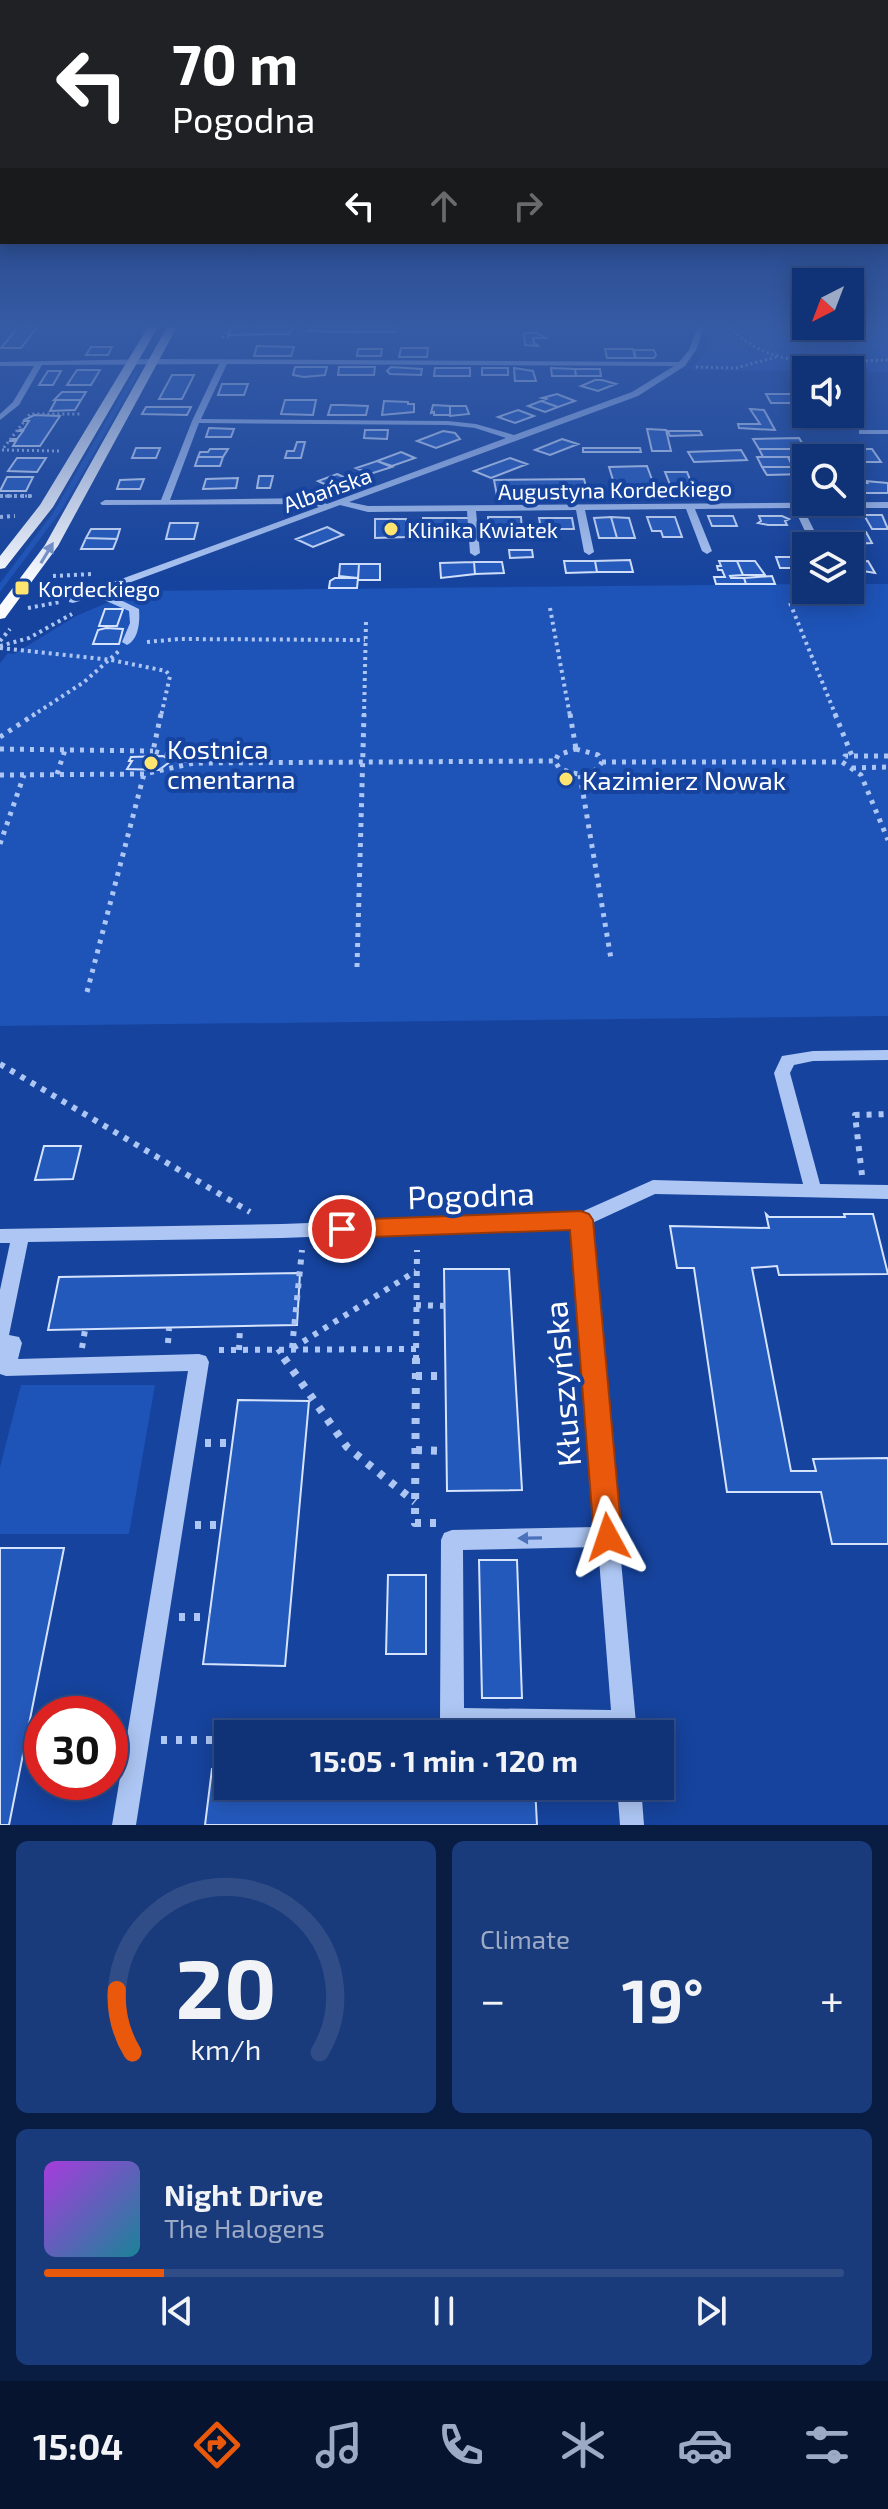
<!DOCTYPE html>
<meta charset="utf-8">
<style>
:root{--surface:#103276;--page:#193a7b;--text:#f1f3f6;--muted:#9caac5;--line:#304d88;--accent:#ea580c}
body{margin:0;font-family:"Exo 2",sans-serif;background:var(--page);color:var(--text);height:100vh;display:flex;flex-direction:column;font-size:30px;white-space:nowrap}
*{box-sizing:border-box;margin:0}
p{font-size:26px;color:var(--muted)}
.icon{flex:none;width:44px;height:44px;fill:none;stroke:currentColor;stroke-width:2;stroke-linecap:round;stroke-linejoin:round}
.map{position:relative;height:1825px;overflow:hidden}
.details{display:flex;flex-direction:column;gap:16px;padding:16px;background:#091c41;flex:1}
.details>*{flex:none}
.top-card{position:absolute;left:0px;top:0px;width:888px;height:244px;box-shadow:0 4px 20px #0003,0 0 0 2px var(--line);background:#202124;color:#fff;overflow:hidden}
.needle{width:52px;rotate:222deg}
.controls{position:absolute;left:792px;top:268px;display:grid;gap:16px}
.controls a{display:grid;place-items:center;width:72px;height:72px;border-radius:0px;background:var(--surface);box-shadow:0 4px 20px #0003,0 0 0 2px var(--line);font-size:40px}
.speed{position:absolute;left:24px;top:1696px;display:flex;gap:16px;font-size:40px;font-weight:700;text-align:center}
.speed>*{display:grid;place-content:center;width:104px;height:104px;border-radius:50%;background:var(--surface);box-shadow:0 4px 20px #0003,0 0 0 2px var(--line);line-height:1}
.speed .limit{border:12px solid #d22;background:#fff;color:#111}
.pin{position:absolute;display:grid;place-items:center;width:68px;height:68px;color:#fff;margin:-34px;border:4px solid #fff;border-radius:50%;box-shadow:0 2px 8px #0007}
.me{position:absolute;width:88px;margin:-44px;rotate:355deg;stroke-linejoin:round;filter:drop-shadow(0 0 6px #0008)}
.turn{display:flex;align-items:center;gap:28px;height:168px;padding:0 40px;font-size:36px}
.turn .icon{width:104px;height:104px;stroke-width:2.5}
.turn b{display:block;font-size:56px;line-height:68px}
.lanes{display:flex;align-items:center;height:76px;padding:0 40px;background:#0003;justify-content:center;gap:40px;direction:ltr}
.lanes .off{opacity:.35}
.big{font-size:60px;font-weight:700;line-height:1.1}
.details .card{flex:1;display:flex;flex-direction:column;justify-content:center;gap:12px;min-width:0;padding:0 28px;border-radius:12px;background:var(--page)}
.details .dial{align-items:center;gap:0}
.dial svg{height:208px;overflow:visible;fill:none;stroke:var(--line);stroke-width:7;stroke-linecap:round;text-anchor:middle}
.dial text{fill:var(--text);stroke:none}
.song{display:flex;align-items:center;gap:24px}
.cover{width:96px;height:96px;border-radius:12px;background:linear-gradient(135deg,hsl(280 70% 55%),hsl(190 70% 35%))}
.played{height:8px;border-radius:4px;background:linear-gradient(90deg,var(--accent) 15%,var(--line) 15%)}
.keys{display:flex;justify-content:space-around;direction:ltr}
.heat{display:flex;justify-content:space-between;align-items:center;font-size:44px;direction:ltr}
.details .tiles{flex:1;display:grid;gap:16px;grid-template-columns:1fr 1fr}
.card:last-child{grid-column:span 2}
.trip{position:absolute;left:214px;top:1720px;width:460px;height:80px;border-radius:0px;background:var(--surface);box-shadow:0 4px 20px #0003,0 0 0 2px var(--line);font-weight:700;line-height:80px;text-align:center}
.menu{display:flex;height:128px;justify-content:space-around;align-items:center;background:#06142f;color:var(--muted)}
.menu .icon{width:56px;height:56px}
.menu .on{color:var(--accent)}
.menu b{font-size:36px;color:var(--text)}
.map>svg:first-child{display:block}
.green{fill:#1e53b7}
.building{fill:#2459bc;stroke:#d5e3fd;stroke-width:2}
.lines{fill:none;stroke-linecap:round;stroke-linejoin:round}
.path-far4{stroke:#adc6f3;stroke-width:3;stroke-dasharray:2 3;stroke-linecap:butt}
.path-far3{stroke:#adc6f3;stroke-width:4;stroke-dasharray:3 4;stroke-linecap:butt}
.path-far2{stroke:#adc6f3;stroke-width:5;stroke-dasharray:4 6;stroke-linecap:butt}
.path-far1{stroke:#adc6f3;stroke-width:6;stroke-dasharray:5 7;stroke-linecap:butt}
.path{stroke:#adc6f3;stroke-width:8;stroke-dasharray:6 9;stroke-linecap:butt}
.minor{fill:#adc6f3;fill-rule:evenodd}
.major{fill:#f9fbff;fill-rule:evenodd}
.oneway{fill:#7c96c9}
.oneway2{fill:#4b71bb}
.route{fill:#ea580c;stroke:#983908;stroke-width:2}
.poi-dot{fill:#ffe46f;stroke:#16439d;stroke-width:3}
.labels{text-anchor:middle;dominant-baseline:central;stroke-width:8;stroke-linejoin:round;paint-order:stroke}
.far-street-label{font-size:22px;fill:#fff;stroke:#16439d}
.far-poi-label{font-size:22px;fill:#fff;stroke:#16439d;text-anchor:start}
.poi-label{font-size:26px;fill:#fff;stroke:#16439d;text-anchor:start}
.near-street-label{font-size:32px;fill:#fff;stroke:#16439d}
</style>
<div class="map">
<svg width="888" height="1825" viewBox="0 0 888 1825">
<rect width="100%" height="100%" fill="#16439d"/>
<path class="green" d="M713,327H888V372L690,370L707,350Z
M135,371H140L61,511L0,592V583L53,513Z
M806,584V590H850V584H888V1016L0,1026V663L8,653L14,654L76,616L135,591Z
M21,1385H155L129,1534H0V1467Z"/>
<path class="building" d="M18,327H37L21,348H1Z
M231,327H292L289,334L228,335Z
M310,327H353L352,332H345L309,331Z
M353,327H396L395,332H352Z
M524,333H537L546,338H533L534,343L539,346L525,345Z
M257,346L294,347L291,356H254Z
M91,347H112L108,355H86Z
M401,348H428L427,357H399Z
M358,349H382L381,356H357Z
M605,349H633L635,358H607Z
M634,350H654L656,355L654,358H636Z
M295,367H327L325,375L304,377L293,375Z
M339,367H375L374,375H338Z
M391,367L422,369L421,375L390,374L387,371Z
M435,368H470V376H434Z
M482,368H508V375H482Z
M514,368L533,371L536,381H515Z
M551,368L575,369L576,376H552Z
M575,369H600L601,376H576Z
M77,370H100L91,385H67Z
M48,371H61L53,385H39Z
M172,375H194L182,399H159Z
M595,380H602L616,384L598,391L581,386Z
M222,384H248L244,395H218Z
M62,392H86L81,400H54Z
M557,394L575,401L558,407L541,401L546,399L542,398Z
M766,394H791L795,403H771Z
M56,400H81L75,410L50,411Z
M285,400H316L313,415L281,414Z
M384,401L408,402V404H414V412L382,415Z
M541,401L558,407L545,412L528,406Z
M331,405H342L368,406L366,415H328Z
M433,405L450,406V415H434V412L431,413Z
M450,406H466L469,414L450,416Z
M146,407H191L187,415L142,414Z
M750,409L764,410L775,430L739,428L738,424H760Z
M518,410L534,416L515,423L498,417Z
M34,415L60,416L40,446H13L16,441H10L11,439H17L23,431H17L24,429L29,421H23Z
M209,428L234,429L231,437H206Z
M647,429L666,430L671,451H652Z
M365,430H388L387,439L364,438Z
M443,431L455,433L460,439L436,448L417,441Z
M668,431H700L702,435L670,436Z
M799,438L806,449H759L753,439Z
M562,439L578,444L550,455L535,450Z
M297,442H305L301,458H285L287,451H294Z
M136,448H160L156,458H132Z
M583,448H640L641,452H583Z
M210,449H228L223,457H198L200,452H208Z
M759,449H806L810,457H763Z
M839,449H855L863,462H850V458H845Z
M855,449H872L881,462H863Z
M741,450L747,460L694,462L688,452Z
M401,452L415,458L392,466L377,461Z
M198,457H223L220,466H195Z
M757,457H788L793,467H762Z
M788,457H809L810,458H806V467H793Z
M17,458H46L37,472L8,471Z
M510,458L527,464L491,478L474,471Z
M377,461L392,467L370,474L356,468Z
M647,466L658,496H618L609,467Z
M762,467H806V474L767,475Z
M665,472H687L697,497H675Z
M337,474L354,482L335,489L318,481Z
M259,476H273L270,488H257Z
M7,477H33L26,491H0Z
M238,478L236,488L203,489L206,479Z
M144,479L140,489H117L120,480Z
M584,479L588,494L497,496L494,480Z
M865,481L888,483V493H861L858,487H863L860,483H867Z
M864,515H882L888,529H872Z
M708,516H733L737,526H712Z
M759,516H782L789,519L785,521L787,525H768L758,523L761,521Z
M488,517H521L522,531H488Z
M611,517L629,518L635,538H617Z
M611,517L617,538H599L594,518Z
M647,517H675L682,537H663L661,531H652Z
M423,518H470L471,532L423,530Z
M539,518H572L574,529H541Z
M375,519H406V537L375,538Z
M170,523H198L194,539H166Z
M327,527L343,535L313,547L296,539Z
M91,529H120L117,539L86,538Z
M843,532H866L872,543L849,544Z
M843,532L849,544L855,547L830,546L820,543L816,533Z
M86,538L117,539L113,549H81Z
M509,550H532L533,557L510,558Z
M776,557H806V568H780Z
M630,560L633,572H597L595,561Z
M564,561H595L597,572L566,573Z
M719,561H737L743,575L730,576L731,578H744L746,584H716L714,577H725L722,570H718L717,566H721Z
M737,561H755L765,575H743Z
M868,561L875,573L850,569V563Z
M474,562H502L504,573L475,574Z
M474,562L475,574L441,578L440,563Z
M340,564H359L358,578L339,576Z
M359,564H380V580H358Z
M772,576L775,584H746L744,578Z
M335,578H358L357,588H329L330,581Z
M105,609H123L117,626H99Z
M106,628L123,629L119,644H93L98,630Z
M163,756L171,761L159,770L127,769L132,761H129L131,757Z
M44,1146H81L73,1179L35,1180Z
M766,1214L769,1217H845L844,1214H873L888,1274L779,1275L777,1266L752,1268L791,1471H816L813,1459L888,1458V1544H832L821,1492H727L694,1268H677L670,1226L769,1228Z
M444,1269H509L522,1490L447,1491Z
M300,1273L297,1325L48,1330L59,1277Z
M238,1400L309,1401L285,1666L203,1664Z
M0,1548H64L9,1825H0Z
M479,1560H517L522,1698H482Z
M388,1575H426V1654H386Z
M212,1769H228V1786H535L537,1825H205Z"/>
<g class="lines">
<path class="path-far4" d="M228,327L223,337H231
M730,327C771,372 833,361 888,360
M869,327L888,330
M696,367L736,368L776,357
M59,451L2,450L30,414H81
M0,496H32"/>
<path class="path-far3" d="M0,496H32
M0,517L15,516
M53,576L92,574
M790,603L836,716
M28,608L60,602
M550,608L570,716
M0,641L10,629
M147,642L179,639L365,640
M0,646L29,638L72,614
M0,648L111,660L166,671L170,676L161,716
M32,716L84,682L119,651
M364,716L366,622"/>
<path class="path-far2" d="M161,714L153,751L193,762
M570,714L576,749
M835,714L852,756
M0,737L35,714
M0,749L153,751
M576,749L598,755L602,762C592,779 575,775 559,768L555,761L558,755Z
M888,756H845L842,762L861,775L888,840
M602,762H842
M852,768L888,767
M57,774L65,750
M0,775L144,774L194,763L555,761
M580,775L611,959
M0,844L24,775
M357,967L364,714
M87,992L144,774"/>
<path class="path-far1" d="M0,1064L250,1212
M862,1175L855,1115L888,1114
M416,1305L445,1306
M168,1343L169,1328
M82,1348L85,1330
M292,1348L302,1250
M293,1348L416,1271
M278,1349L286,1360
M219,1350L416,1349
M239,1350L240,1327
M416,1360L417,1250"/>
<path class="path" d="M284,1358L347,1447L415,1502
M416,1358L415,1523H437
M416,1376H446
M205,1443H232
M416,1450L446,1451
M195,1525H222
M179,1617H210
M161,1740H228"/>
<path class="minor" d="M697,327H704L696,350L685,366L638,396L349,502L368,506L888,502V508H803L822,546H812L794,508L695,509L712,551L707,554L702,551L686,509L585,510L594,552L589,555L584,552L576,510L476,511L480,553L475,556L470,553L467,511L368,512L340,505L104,592L139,609C140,621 139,639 127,645L122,642L130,623L129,611L95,596L73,603L69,602V598L319,507L312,504L102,505L100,503L105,500H161L192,421L219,364L42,365L19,405L0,420V414L13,402L34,366H0V362L154,359L679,362L689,350ZM227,364L674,366L632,392L514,435L476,424L448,421L201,419ZM199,423L448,425L475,428L506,438L327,504L313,498L170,500Z
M859,430H888V434H859Z
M888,1050V1060L813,1061L794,1065L790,1073L820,1184L888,1185V1199L655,1194L590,1224L637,1734L452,1732L444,1728L440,1720L441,1540L444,1533L452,1530L597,1527L573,1227L282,1238L28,1242L9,1335L19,1337L22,1343L18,1359L199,1354L206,1356L209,1362L136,1825H112L188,1371L6,1376L0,1374V1290L10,1243H0V1229L282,1224L579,1213L653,1180L803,1184L774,1073L782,1056L813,1051ZM598,1547L611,1710L464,1708L463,1550Z
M617,1786H641L644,1825H620Z"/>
<path class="major" d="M148,327H158L53,507L5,568L0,569V556L40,505Z
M167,327H177L58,546L5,618L0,619V605L45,545Z"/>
</g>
<defs><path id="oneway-solid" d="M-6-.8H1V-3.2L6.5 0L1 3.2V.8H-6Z" transform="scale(2)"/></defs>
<use class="oneway" href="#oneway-solid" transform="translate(47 553) rotate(-59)"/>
<use class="oneway2" href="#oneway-solid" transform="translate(530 1538) rotate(179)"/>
<linearGradient id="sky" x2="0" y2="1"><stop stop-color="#0c2556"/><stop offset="0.56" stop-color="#365ba5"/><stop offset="1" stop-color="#365ba5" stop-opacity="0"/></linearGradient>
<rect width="888" height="582" fill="url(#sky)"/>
<path class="route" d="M581,1211L589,1214L593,1220L622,1537L618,1546L608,1550L599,1546L594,1537L570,1230L342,1238L334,1236L330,1229L334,1223L342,1220Z"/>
<g class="poi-dot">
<circle cx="391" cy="529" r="8"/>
<rect x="14" y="580" width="16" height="16" rx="4"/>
<circle cx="151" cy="763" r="8"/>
<circle cx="566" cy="779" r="8"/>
</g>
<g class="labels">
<g class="far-street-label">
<text transform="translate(327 489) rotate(-20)">Albańska</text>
<text transform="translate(615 489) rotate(-1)">Augustyna Kordeckiego</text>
</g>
<g class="far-poi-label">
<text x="407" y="529">Klinika Kwiatek</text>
<text x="38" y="588">Kordeckiego</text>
</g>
<g class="poi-label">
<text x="167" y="748">Kostnica<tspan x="167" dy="30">cmentarna</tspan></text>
<text x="582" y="779">Kazimierz Nowak</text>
</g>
<g class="near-street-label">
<text transform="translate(471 1194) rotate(-2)">Pogodna</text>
<text transform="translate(561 1384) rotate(-95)">Kłuszyńska</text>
</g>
</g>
</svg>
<div class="controls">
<a><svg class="needle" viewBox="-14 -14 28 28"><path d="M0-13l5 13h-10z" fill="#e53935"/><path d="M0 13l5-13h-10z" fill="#9caac5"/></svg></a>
<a><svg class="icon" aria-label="sound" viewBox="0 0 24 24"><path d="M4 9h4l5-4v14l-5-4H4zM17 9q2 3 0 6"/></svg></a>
<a><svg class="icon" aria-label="search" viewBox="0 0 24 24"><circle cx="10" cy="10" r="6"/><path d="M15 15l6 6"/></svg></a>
<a><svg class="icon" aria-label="layers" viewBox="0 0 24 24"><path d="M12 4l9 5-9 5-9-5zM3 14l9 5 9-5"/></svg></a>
</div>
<div class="speed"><div class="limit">30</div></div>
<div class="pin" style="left:342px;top:1229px;background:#d93025"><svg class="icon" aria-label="arrive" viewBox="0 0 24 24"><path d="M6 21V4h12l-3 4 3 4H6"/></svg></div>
<svg class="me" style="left:608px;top:1537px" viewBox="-20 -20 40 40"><path d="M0-17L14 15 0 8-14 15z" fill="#ea580c" stroke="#fff" stroke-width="4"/></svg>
<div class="trip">15:05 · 1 min · 120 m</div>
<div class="top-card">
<div class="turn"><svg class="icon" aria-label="left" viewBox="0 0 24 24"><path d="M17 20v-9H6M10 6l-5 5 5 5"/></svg><div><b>70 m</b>Pogodna</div></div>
<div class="lanes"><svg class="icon" aria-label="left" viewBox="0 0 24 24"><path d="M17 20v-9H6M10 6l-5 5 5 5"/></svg><svg class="icon off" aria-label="ahead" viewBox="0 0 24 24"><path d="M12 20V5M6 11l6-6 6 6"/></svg><svg class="icon off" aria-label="right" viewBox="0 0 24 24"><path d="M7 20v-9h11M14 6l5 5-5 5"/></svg></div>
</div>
</div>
<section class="details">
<div class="tiles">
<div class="card dial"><svg viewBox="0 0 100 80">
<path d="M14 69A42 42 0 1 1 86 69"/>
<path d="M14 69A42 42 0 0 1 8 45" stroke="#ea580c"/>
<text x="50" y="56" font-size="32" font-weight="700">20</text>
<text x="50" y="72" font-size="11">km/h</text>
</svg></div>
<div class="card"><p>Climate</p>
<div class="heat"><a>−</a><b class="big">19°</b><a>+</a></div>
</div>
<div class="card">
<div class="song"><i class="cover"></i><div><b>Night Drive</b><p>The Halogens</p></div></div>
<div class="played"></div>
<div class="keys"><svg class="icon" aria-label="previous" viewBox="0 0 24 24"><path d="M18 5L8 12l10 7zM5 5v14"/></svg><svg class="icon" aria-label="pause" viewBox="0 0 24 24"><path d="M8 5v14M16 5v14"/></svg><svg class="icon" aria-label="next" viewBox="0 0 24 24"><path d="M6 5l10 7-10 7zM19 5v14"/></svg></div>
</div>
</div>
</section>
<nav class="menu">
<b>15:04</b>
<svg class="icon on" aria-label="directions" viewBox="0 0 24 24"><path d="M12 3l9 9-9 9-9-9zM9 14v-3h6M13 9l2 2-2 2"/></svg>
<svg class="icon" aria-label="music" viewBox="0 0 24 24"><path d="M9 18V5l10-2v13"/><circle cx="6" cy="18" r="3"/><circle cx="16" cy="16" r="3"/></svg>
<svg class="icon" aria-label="phone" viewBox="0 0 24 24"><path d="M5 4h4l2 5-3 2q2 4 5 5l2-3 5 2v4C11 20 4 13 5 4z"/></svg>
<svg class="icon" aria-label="climate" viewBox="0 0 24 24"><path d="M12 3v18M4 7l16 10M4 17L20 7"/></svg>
<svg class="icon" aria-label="car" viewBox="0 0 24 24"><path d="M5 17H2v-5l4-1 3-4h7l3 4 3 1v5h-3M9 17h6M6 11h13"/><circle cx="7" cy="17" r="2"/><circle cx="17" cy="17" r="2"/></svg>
<svg class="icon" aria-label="filters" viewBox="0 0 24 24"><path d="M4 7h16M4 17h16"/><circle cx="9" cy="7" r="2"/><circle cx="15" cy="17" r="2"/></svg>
</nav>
